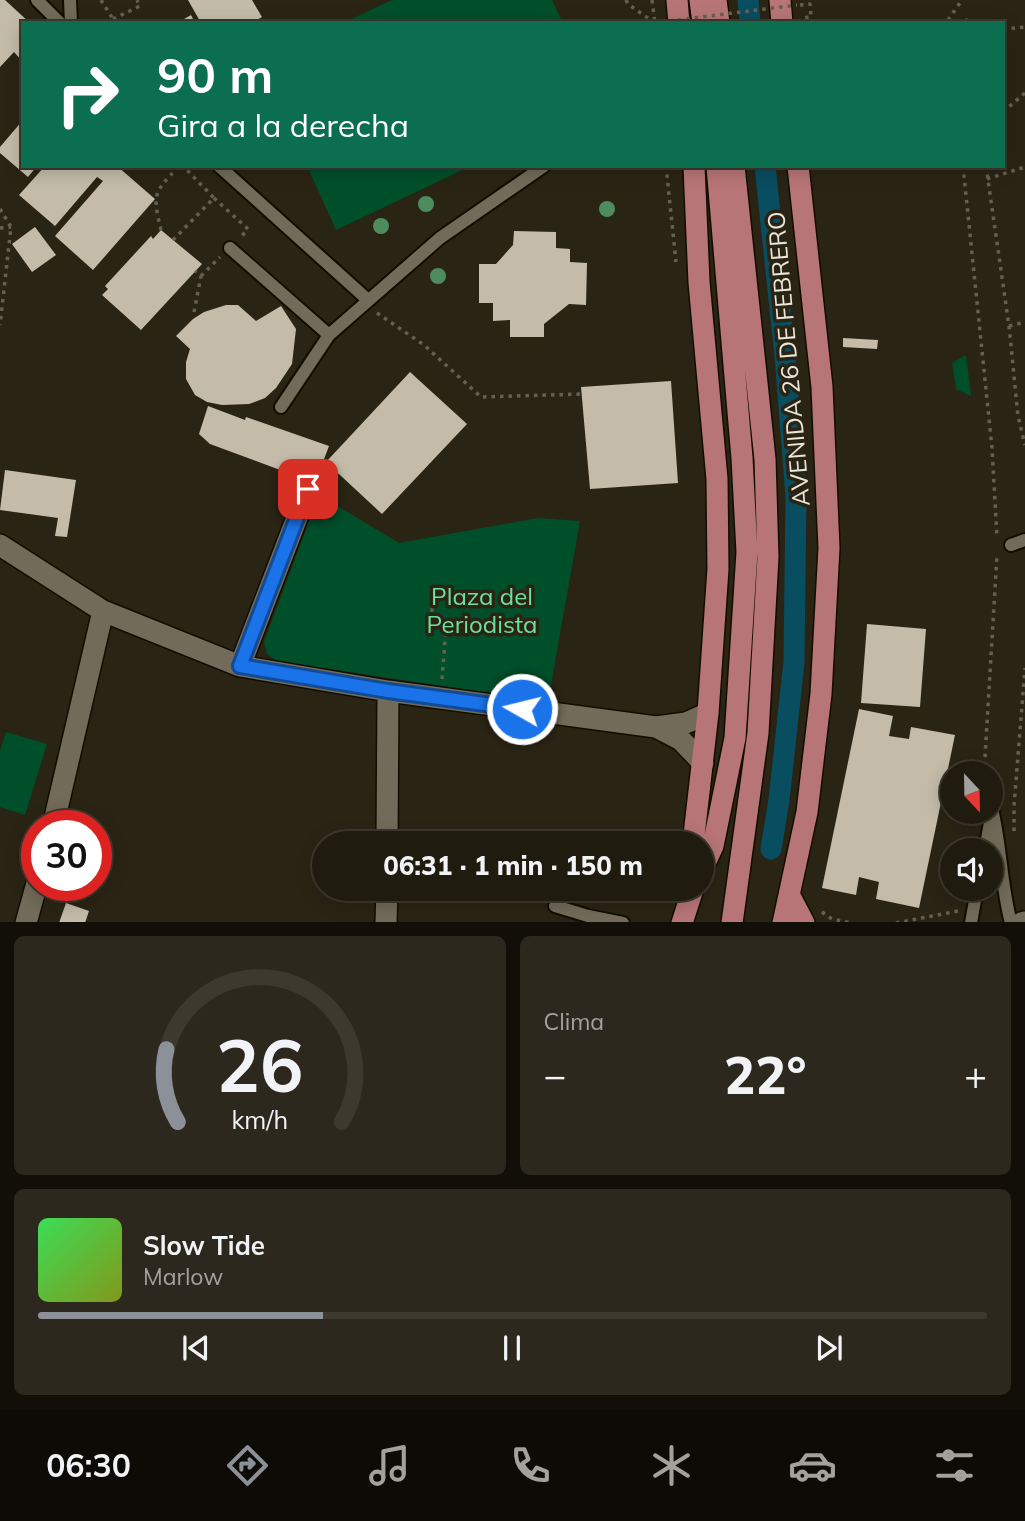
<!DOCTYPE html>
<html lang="es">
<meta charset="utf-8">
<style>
:root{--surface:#201b0f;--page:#2d281d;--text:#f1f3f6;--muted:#a2a19e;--line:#3d392f;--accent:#8c9099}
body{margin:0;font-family:Mulish,sans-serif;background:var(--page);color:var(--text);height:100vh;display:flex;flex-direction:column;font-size:26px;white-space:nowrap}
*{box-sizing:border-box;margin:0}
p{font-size:23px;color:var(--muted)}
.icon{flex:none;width:38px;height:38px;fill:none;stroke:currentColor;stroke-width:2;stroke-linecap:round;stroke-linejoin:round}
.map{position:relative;height:922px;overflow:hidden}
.sheet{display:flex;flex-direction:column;gap:14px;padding:14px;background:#120f08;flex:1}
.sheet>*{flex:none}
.banner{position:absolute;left:21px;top:21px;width:984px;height:147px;border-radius:0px;box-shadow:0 4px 18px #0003,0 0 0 2px var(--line);background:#0b6e4f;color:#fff;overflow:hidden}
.needle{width:46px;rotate:158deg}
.fabs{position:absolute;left:940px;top:761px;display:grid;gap:14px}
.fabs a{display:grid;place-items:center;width:63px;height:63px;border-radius:50%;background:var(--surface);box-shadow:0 4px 18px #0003,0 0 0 2px var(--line);font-size:35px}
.speed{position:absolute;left:21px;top:810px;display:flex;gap:14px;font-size:35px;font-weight:700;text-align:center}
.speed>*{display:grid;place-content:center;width:91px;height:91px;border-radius:50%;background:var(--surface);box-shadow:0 4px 18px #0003,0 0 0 2px var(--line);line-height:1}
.speed .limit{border:10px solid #d22;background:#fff;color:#111}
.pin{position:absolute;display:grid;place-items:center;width:60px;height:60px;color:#fff;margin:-30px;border-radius:14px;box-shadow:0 4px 10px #0006}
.me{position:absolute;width:77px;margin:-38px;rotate:278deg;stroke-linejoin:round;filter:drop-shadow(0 0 5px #0008)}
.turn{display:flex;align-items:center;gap:24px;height:147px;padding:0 21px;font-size:32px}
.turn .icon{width:91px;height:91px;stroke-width:2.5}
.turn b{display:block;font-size:49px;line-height:60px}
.big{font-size:52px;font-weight:800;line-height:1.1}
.sheet .card{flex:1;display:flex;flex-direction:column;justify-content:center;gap:10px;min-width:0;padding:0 24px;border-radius:10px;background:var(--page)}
.sheet .dial{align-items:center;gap:0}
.dial svg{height:182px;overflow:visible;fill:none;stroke:var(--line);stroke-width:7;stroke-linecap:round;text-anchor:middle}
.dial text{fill:var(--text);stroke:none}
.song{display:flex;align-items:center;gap:21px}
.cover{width:84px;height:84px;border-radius:10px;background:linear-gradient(135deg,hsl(130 70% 55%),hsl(70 70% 35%))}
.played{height:7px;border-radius:4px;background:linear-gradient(90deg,var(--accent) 30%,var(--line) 30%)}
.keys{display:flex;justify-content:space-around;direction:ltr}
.heat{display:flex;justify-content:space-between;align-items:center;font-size:38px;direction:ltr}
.sheet .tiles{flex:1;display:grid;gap:14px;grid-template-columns:1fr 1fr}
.card:last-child{grid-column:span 2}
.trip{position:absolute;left:312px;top:831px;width:402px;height:70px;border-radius:35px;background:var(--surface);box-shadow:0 4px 18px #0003,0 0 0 2px var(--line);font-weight:800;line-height:70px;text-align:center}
.dock{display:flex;height:112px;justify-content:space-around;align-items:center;background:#0d0b06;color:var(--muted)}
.dock .icon{width:49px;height:49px}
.dock .current{color:var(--accent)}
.dock b{font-size:32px;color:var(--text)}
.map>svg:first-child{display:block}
.green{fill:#004f2b}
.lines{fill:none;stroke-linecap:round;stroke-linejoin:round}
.canal{stroke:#094d61;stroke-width:21}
.building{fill:#c4bca9}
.lane-casing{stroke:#130d01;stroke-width:16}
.street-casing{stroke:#130d01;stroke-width:24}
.secondary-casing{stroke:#130d01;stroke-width:24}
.primary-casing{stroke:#130d01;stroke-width:24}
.path{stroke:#666052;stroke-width:3.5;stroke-dasharray:3.5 5;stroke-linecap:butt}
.lane{stroke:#726b59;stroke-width:12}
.street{stroke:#726b59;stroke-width:21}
.secondary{stroke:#726b59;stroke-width:21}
.primary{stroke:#b87577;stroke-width:21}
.path-bridge{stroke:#666052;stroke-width:3.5;stroke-dasharray:3.5 5;stroke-linecap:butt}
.tree{fill:#4e8c5f}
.route-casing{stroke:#114b97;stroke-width:18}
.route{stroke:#1a73e8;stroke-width:12}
.labels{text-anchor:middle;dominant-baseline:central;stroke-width:7;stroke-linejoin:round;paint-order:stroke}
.street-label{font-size:24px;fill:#ebe6dc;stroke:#2a2414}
.park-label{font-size:24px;fill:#6ce19c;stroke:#2a2414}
</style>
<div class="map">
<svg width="1025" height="923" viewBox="0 0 1025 923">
<rect width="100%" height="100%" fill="#2a2414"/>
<path class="green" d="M392,0H552L563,23H343Z
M307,166H471L336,230Z
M966,355L971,396L956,389L952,363Z
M319,495L399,543L538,518L580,521L548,702L277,661L267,654L264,642Z
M6,732L47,744L25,815L0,807V751Z"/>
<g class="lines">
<path class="canal" d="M748,0L750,23
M765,166L785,356L796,497L794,662L779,800L771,849"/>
</g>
<path class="building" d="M0,0H5L30,23H23V62L14,52L0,67Z
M188,0H252L262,17L252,23H201Z
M191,15L195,23H177Z
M23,120V166H37L28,177L0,153V147Z
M45,166H117L155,199L93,270L55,236L103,181L97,177L55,226L19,195Z
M35,227L56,255L32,272L12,244Z
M161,230L202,264L141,330L102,295L108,289L105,286L151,236L153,239Z
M514,231L556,232V248L570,249V262L587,263L586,305L569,304L544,324V337H510V320L493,321V303H479V264H496L513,245Z
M226,305H238L256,321L281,306L296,329L292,364L276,388L265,398L249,404L222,405L207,402L195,395L186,379V362L190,349L176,336L193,319L204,312Z
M843,338L878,340L877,349L843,347Z
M410,372L467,424L382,514L326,462Z
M671,381L678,483L590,489L581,387Z
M208,406L245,420L246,417L329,446L315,483L210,444L199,434Z
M5,470L76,480L67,537L55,536L58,518L0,510Z
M867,624L926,629L920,707L861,703Z
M859,709L893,716L889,736L909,739L911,727L955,735L919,908L876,899L879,882L859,877L856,895L822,888Z
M66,903L89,911L85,923H59Z"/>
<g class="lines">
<g class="lane-casing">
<path id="lane" d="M37,0L60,23
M70,0L71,23
M219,166L368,300
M230,248L329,335L440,238L544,166
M281,407L329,335
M1011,545L1025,540
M992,809C1001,847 1001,885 1011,923
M985,850L991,817
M555,906L588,916L623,923
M971,923L977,889"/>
</g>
<g class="street-casing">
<path id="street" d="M0,545L103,611L240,666L388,691L656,727L686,723L708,713
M240,666L308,489
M656,727L681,740L703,763
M53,826L103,611
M387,844L388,691
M26,923L37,883
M386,923L387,889"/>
</g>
<g class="secondary-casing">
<path id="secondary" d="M1021,923L1025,922"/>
</g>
<g class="primary-casing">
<path id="primary" d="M677,0L679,23
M700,0L703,23
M716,0L719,23
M780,0L782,23
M693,844L708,713L718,569L717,479L699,282L694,166
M702,870L713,846L735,738L747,552L742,458L717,166
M790,896L804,923
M682,923L693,889
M732,923L758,733L768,557L765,459L734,166
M783,923L807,812L821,694L829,548L822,387L798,166"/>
</g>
<path class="path" d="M101,0L113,19L109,23
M626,0L628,4L655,23L658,22
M652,0L655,23
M800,5L810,4L811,17L801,18
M113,19L140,6L137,0
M948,20L962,0
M940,23L966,20L979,23
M1003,29L1025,27
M1003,112L1025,93
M666,166L676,262
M963,166L992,448L997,537
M986,166L1009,326L1018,416L1025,445
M987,179L1025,167
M214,198L248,229L241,237
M0,209L11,227L0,325
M0,228L11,227
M161,230C152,193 154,193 179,166
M173,240L214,198L183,166
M201,276L220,257
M194,312L201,276L195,271
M377,313L424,345L481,397L582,394
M1009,326L1025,322
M432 610a18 18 0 1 1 36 0a18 18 0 1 1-36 0Z
M442,679L446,628
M984,774L997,555
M1014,831V806L1025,668
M822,912L832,919L852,923
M896,923L958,911"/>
<use href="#lane" class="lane"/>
<use href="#street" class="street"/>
<use href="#secondary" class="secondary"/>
<use href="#primary" class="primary"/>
<path class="path-bridge" d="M661,22L797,5"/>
</g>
<g class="tree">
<circle cx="426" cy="204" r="8"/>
<circle cx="607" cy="209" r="8"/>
<circle cx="381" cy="226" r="8"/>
<circle cx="438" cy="276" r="8"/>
</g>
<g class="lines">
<g class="route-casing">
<path id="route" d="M308,489L240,666L388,691L522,709"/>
</g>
<use href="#route" class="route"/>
</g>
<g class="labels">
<g class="street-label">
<text transform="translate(788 359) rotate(-95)">AVENIDA 26 DE FEBRERO</text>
</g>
<g class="park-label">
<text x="482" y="596">Plaza del<tspan x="482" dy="28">Periodista</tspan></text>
</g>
</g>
</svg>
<div class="fabs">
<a><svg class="needle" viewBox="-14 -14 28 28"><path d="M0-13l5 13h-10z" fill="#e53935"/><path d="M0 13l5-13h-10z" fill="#a2a19e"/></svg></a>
<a><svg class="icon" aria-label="sound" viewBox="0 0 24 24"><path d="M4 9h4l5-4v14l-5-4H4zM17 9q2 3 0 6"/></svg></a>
</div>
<div class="speed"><div class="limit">30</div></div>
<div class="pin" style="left:308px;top:489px;background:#d93025"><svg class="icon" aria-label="arrive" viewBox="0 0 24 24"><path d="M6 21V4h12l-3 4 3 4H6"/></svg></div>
<svg class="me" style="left:522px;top:709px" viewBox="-20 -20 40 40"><circle r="17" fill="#1a73e8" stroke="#fff" stroke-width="3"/><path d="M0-11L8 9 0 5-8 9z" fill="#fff"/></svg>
<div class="trip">06:31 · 1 min · 150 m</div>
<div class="banner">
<div class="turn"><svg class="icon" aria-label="right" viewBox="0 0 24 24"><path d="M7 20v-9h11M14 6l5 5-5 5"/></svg><div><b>90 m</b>Gira a la derecha</div></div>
</div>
</div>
<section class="sheet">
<div class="tiles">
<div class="card dial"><svg viewBox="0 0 100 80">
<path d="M14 69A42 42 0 1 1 86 69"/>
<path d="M14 69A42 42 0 0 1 9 37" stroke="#8c9099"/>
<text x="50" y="56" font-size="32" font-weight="700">26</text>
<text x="50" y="72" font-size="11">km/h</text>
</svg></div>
<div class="card"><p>Clima</p>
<div class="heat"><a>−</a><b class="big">22°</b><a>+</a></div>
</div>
<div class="card">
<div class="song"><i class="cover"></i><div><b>Slow Tide</b><p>Marlow</p></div></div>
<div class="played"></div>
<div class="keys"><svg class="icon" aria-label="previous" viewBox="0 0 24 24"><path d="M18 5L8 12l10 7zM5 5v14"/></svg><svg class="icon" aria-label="pause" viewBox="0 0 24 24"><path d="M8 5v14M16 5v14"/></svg><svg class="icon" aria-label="next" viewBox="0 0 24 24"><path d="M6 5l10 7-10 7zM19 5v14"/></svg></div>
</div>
</div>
</section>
<nav class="dock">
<b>06:30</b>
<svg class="icon current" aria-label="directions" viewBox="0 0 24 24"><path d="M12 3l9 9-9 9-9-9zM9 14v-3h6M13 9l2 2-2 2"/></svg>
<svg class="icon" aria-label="music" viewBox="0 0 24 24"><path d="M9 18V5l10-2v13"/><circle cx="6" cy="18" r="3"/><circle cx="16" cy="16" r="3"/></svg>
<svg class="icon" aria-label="phone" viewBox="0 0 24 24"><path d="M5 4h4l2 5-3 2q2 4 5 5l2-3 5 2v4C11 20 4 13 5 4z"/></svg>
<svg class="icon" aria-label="climate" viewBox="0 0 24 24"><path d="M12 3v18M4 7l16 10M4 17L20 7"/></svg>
<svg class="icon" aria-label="car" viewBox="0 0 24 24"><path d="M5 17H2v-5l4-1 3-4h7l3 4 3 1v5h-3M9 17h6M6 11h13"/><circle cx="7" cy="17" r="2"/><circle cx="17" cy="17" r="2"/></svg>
<svg class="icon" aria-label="filters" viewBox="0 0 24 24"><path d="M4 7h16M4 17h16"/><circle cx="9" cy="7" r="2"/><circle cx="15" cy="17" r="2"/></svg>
</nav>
